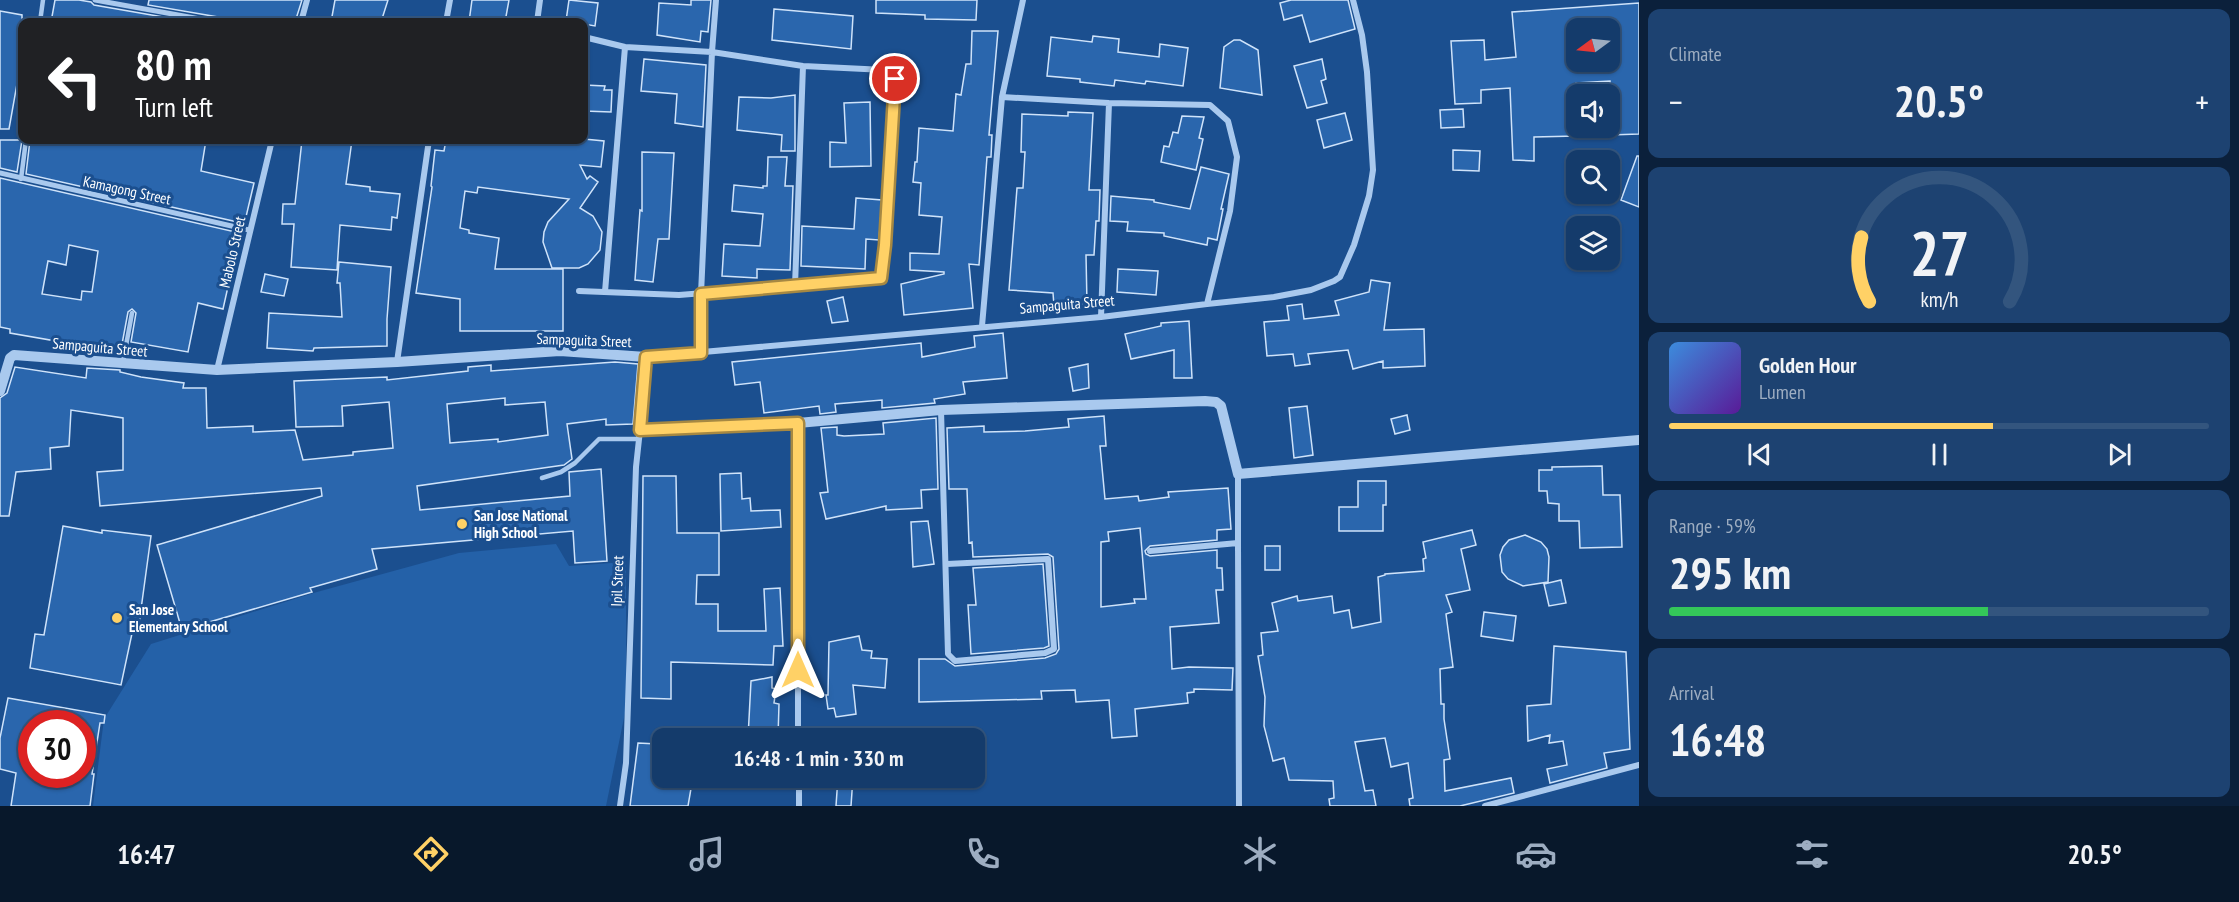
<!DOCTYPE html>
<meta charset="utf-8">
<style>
:root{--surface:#143b6b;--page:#1d4271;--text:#f1f3f6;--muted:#9dadc1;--line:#33557e;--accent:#ffd166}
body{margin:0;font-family:"PT Sans Narrow",sans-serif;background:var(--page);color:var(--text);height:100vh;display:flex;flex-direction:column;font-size:22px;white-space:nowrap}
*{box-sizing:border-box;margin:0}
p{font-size:20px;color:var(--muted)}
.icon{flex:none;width:33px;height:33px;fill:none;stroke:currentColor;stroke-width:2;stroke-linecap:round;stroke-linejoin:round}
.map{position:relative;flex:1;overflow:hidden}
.panel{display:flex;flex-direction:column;gap:9px;padding:9px;background:#0b203b;width:600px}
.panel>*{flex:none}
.guide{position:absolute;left:18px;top:18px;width:570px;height:126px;border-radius:12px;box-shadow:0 2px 4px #0004,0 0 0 2px var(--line);background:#202124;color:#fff;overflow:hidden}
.needle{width:39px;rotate:255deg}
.buttons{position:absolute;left:1566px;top:18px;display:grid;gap:12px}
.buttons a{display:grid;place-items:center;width:54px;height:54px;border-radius:12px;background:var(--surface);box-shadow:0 2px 4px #0004,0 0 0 2px var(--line);font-size:30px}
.speed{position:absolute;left:18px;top:710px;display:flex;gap:12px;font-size:30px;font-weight:700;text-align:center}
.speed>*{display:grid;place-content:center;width:78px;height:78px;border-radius:50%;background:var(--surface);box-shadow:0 2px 4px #0004,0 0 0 2px var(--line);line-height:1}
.speed .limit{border:9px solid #d22;background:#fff;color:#111}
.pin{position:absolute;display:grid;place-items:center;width:51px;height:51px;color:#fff;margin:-26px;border:3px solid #fff;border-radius:50%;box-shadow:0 2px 6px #0007}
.me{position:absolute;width:66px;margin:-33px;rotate:0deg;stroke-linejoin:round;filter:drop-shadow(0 0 4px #0008)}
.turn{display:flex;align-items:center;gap:21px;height:126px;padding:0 18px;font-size:27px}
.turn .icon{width:78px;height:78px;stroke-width:2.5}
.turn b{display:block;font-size:42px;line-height:51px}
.big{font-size:45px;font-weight:800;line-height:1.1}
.panel .card{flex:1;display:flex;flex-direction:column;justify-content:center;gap:9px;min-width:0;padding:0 21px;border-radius:12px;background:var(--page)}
.panel .dial{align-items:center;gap:0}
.dial svg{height:156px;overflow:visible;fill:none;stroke:var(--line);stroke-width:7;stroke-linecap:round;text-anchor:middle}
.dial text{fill:var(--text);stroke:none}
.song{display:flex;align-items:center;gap:18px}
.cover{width:72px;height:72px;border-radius:9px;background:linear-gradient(135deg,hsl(210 70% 55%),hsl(270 70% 35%))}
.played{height:6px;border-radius:3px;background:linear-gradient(90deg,var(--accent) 60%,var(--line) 60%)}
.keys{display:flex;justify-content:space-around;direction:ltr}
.heat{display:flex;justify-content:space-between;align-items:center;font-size:33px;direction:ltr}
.charge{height:9px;border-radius:4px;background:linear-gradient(90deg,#34c759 59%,var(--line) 0)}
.trip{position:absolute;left:652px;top:728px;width:333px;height:60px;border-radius:12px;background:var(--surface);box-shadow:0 2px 4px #0004,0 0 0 2px var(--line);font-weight:800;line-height:60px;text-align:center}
.tabs{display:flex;height:96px;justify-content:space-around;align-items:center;background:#08182b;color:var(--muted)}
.tabs .icon{width:42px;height:42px}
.tabs .on{color:var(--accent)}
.tabs b{font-size:27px;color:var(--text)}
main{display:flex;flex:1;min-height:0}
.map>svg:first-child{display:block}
.grass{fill:#2461a8}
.building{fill:#2a66ad;stroke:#cfe3fa;stroke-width:1.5;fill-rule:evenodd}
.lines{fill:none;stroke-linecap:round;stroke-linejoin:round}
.service{stroke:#a9c9ee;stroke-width:4.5}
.pedestrian{stroke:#a9c9ee;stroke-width:5}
.minor{stroke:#a9c9ee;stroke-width:6}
.tertiary{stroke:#a9c9ee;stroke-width:10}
.route-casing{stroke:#a68842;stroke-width:15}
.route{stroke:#ffd166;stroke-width:10}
.poi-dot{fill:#ffd166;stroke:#1b4f8f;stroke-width:2}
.labels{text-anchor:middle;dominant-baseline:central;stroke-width:6;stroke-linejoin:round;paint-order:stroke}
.street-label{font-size:15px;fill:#fff;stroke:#1b4f8f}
.poi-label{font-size:15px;font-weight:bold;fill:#fff;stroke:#1b4f8f;text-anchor:start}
</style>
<main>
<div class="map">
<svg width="1639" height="806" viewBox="0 0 1639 806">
<rect width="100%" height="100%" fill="#1b4f8f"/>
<path class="grass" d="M556,544L569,566L626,562V708L606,806H93L104,719L151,644L317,592L459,553Z"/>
<path class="building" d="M55,0H79L91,2L94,5L192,22H51Z
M149,0H302L296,19L294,18L293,22H222L218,17L148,5Z
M335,0H388L381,22H331Z
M472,0H509L505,22H469Z
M569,0L598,3L595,26L566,21Z
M691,0H711L708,32L701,31L700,42L657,35L659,3L691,5Z
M876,0H977L976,20L925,19V15L876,13Z
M1291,0H1348L1355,29L1310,42L1302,15L1284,20L1280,3Z
M1639,3V134L1610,135V81L1576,83V136L1534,137V161L1513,160L1510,88L1481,90V103L1455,104L1451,41L1484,40L1485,60L1516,57L1512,12ZM1576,28H1610V62H1576Z
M774,9L853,16L851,49L772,40Z
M0,11L22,15V56L9,129H0Z
M972,31H998L989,135H992L991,157H987L979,265L969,264L973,308L904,315L901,284L944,274V272L910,270V253L939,254L942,217L919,215L921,183L913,182L915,162H917L919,128L953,131L956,94L961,95L966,64H971Z
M1093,36L1119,39L1118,52L1159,57L1160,44L1188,48L1183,86L1146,81L1145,84L1115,80L1114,86L1080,82V79L1047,76L1051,37L1092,42Z
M1234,40H1240L1258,50L1262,95L1220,88L1224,47Z
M644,59L706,65L703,127L675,123L677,94L641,91Z
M1322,59L1326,79L1321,81L1327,103L1307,108L1294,66Z
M584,85L605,86L604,90H612L611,112L584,111Z
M795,95V151H781L782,135L737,130L739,97L771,98Z
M870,102L871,166L830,167V142L846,143L844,103Z
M1463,109L1464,127L1441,128L1440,110Z
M1068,112L1093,113L1089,190H1100L1099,221H1096L1094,255H1086L1087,304L1054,306L1053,293L1009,290L1017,188H1023L1025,152H1021L1022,114L1068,116Z
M1345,113L1352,140L1324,148L1317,120Z
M1182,116L1204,117L1199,138L1203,139L1196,170L1161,162L1164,146L1169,147L1173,132L1178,133Z
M584,139L604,141L601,167L580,165L587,179L590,176L598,182L580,208L593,216L602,232L600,250L588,264L579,268H552L543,242L544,232L548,222L569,199L478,187L477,193L465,191L460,228L469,230V233L499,238L495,269H563V331H460V299L416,293L432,187L431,186L435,150L444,151L446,140Z
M0,140H22L17,172L0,168Z
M30,140H206L201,171L254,183L245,221H242V223L26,174Z
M302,140H352L346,184L370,187V191L400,194L397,218L392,217L391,230L340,225L337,270L291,267L294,224H282L283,204H295Z
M1453,150L1480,151L1479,171L1453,170Z
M642,152L674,153L669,239H658L653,282L635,280L640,210L642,211Z
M1637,156H1639V207L1621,200Z
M768,157H787L785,186H793L790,270L757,269V278L722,276L724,244L760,246L763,214L732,211L734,185L763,188V186H767Z
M1201,167L1229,174L1221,209H1223L1217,240L1208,238L1207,245L1164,236V233L1127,231L1128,222L1110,221L1111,196L1154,200V202L1190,209Z
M0,178L240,233L223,309L198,303L188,352L131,342L136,313L132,309L128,312L120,355L90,353V347L10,333V329L0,327ZM69,245L98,251L92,292L82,291L81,300L42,294L48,261L66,265Z
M856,198L882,200L879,240L866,239L865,269L801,266L802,226L854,229Z
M339,262L391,267L387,319V346L314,348L313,351L267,348L269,313L342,317L340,283H337Z
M1118,269L1158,271L1156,295L1117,292Z
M265,274L288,279L284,296L261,292Z
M1371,280L1390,283L1384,330L1424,329L1425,366L1383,368V361L1353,369L1348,350L1308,354L1310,364L1295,366L1293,354L1267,356L1264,322L1289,320L1287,306L1302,304L1304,319L1339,315L1335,301L1369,292Z
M843,297L848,321L832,323L827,301Z
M1189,321L1192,378H1174V350L1131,359L1125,334L1161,326V323Z
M1003,333L1007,378L963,382L965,394L934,399L935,403L882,408V400L835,404L836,412L820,414L819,406L764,413L760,382L735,385L732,362L921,343L922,357L975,347L974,336Z
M615,362L638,364L633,424L606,425V419L567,424L572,459L564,465L417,486L420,510L570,496L569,472L601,469L607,561L575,563L573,531L372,549L377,569L310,588L312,592L182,630L157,545L322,496L321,488L100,506L97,472L123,470V418L71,410L69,446L50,448L51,469L16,472L9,516H0V398L7,393L15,367L86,378L87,368L120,370V372L141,377L184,383L183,388H206L207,428L253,426V432L295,430L303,460L353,455V452L393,448L389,402L342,406L343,426L296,427L294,381L387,377V380L468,371V367L491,365V371ZM505,398V405L545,402L548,435L498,442V439L450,443L447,404Z
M1088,364L1089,388L1073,391L1069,368Z
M1307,406L1313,455L1294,458L1289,408Z
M1407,415L1410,430L1395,434L1391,419Z
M1104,416L1106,446H1100L1105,499L1138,496L1139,501L1169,497L1168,492L1228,488L1231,529L1217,530V540L1150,546L1145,551L1146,554L1150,556L1217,550V568H1222L1223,590H1216L1219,623L1170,627L1172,669L1189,667L1233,668L1232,690L1194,689V692L1187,693L1188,703L1135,709L1137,736L1112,738L1109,700L1076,702L1075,690L1041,691L1042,699L919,702V659H945L955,666L1045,658L1056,654L1059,649L1053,557L1048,554L973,557L972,542L969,543L967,489H949L947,428L984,426V432L1025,431L1069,427L1068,419ZM1140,528L1146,599H1134L1135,603L1101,607V542L1109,541L1108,532Z
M936,418L938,489L921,490L922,508L886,510V506L826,519L820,493L828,492L821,428L837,427V435L844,436L884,434L883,423Z
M1602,466L1603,495H1620L1622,547L1580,548L1579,521H1559V504L1548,503L1547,491H1539V470H1552V467Z
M741,473L742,499L750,498L751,511L780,510L781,527L721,531L720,474Z
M643,476H676L677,533H719V575H697L696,604H718V631H766L764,589L780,588L783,646H774L773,665L671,662V699L641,698Z
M1358,481H1386V505H1383V531H1339V507H1358Z
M928,521L934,564L913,567L911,522Z
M63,526L102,533V530L151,536L139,624H134L121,685L30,668L35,634L44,635Z
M1472,530L1476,545L1461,549L1470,590L1446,595L1452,612L1446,614L1453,667L1440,669L1441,704H1444V719L1450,759L1444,760L1445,791L1511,778L1514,793L1460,806H1410L1409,799L1413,798L1408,763L1391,767L1385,738L1355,742L1365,791L1373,790L1376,806H1330L1329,799L1334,798L1333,781L1289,780L1284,758L1273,761L1264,726L1265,697L1258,656L1263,655L1261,633L1278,631L1272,603L1297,596L1298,601L1332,596L1334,613L1349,610L1352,628L1381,622L1378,577L1385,575V574L1424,571L1423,559L1426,558L1423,542Z
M1525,535L1541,542L1547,549L1549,557L1548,582L1523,586L1508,579L1502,572L1500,555L1503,547L1509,540Z
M1265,546H1280V570H1265Z
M1043,564L1049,646L1044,648L971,654L968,605H976L973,568Z
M1561,580L1566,603L1549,606L1544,584Z
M1484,612L1516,616L1513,641L1481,636Z
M859,636L862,650L872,651L871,658L887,659L885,688L853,685L856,714L836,717L834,708L828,709L826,695H828L829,642Z
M1554,646L1626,652L1630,749L1604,753L1607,768L1550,783L1547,769L1567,765L1563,741L1549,743L1550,735L1528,741L1527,706L1551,704Z
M772,677V688L776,689L774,703L779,704L778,738H748L751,681Z
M8,698L105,715L104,723H100L92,774H94L90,806H11L16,773L0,769V738ZM32,723H82V774H32Z
M638,743L657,744L654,777H693L688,806H630Z
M838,777H853L851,806H836Z"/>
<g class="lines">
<path class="service" d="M40,22L43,0
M21,179L26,140
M123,362L132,313
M542,478L561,472L575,463L599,439H639"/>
<path class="pedestrian" d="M95,0L217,22
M0,173L249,230"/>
<path class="minor" d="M301,22L307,0
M446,22L450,0
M537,22L540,0
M1002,97L1109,103L1210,105L1228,121L1237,157L1230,211L1207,304
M795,286L803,66
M579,291L679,295L880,279L882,276L895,79L892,73L885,70L803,66L712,52L625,47L584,37
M605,292L625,47
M1101,317L1109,103
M982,326L1002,97L1023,0
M701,353V294L712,52L716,0
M646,357L1101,317L1207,304L1274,297L1311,290L1334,281L1340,277L1354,245L1369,196L1373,170L1367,72L1362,35L1353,0
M397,362L429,140
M217,370L272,140
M941,410L948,654L955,661L1045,653L1054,649L1048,559L947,564
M798,423V738
M1238,543L1239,806
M1150,551L1238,543V474
M799,777V806
M620,806L626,763L636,467L640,430
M1485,806L1639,765"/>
<path class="tertiary" d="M0,391L10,358L14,355L217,370L397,362L560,351L646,357L640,430L798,423L941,410L1205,401L1216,402L1221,406L1238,474L1639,440"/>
</g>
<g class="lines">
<g class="route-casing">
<path id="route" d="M798,670V423L640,430L646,357L701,353V294L881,278L885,245L895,79"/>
</g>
<use href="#route" class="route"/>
</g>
<g class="poi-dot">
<circle cx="462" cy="524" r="6"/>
<circle cx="117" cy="618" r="6"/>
</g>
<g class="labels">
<g class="street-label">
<text transform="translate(127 190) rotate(12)">Kamagong Street</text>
<text transform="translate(232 252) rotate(-77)">Mabolo Street</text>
<text transform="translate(1067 304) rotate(-5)">Sampaguita Street</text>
<text transform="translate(584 340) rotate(2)">Sampaguita Street</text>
<text transform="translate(100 347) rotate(5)">Sampaguita Street</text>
<text transform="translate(617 581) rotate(-88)">Ipil Street</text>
</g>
<g class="poi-label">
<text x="474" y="515">San Jose National<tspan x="474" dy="17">High School</tspan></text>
<text x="129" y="609">San Jose<tspan x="129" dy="17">Elementary School</tspan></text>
</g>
</g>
</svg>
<div class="buttons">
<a><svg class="needle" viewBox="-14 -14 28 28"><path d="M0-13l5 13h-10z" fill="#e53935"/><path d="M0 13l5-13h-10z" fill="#9dadc1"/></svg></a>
<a><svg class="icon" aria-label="sound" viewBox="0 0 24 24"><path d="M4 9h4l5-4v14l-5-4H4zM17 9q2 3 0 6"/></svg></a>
<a><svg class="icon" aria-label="search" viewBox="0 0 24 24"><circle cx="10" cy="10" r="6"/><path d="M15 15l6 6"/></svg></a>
<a><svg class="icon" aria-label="layers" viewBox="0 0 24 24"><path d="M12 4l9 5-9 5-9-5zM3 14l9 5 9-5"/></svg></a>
</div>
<div class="speed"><div class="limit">30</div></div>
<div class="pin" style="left:895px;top:79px;background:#d93025"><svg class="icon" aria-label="arrive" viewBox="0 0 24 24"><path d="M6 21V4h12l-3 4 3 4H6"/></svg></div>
<svg class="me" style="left:798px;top:670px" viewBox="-20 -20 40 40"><path d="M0-17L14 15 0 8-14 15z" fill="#ffd166" stroke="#fff" stroke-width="4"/></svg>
<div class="trip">16:48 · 1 min · 330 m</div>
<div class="guide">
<div class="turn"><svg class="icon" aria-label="left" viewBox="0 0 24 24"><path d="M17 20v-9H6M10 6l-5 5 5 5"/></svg><div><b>80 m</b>Turn left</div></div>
</div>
</div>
<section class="panel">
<div class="card"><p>Climate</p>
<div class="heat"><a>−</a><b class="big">20.5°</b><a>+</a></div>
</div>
<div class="card dial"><svg viewBox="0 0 100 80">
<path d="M14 69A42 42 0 1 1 86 69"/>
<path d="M14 69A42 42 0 0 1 10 36" stroke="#ffd166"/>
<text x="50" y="56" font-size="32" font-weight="700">27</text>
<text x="50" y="72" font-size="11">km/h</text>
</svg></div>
<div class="card">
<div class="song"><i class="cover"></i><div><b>Golden Hour</b><p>Lumen</p></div></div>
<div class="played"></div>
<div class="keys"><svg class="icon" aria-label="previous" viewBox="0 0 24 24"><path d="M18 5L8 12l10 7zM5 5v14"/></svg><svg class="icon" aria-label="pause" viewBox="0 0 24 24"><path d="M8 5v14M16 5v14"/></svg><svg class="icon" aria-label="next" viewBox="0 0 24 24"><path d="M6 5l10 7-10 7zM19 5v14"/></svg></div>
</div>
<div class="card"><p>Range · 59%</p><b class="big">295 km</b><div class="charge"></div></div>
<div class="card"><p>Arrival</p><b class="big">16:48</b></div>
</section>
</main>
<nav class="tabs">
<b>16:47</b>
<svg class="icon on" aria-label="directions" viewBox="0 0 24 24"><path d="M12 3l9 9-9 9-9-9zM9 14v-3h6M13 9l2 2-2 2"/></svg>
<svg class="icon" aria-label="music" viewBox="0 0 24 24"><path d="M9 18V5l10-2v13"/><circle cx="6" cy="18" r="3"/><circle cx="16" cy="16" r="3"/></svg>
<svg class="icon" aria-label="phone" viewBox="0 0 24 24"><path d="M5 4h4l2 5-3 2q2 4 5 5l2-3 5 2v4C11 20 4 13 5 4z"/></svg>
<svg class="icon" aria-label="climate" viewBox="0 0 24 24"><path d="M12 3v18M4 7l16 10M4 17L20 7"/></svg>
<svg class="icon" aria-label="car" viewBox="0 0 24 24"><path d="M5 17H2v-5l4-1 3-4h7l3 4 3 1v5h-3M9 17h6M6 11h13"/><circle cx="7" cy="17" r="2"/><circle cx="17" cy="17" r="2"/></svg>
<svg class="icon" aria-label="filters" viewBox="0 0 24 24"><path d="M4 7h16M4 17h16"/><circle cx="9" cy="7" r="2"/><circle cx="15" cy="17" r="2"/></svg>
<b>20.5°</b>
</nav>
